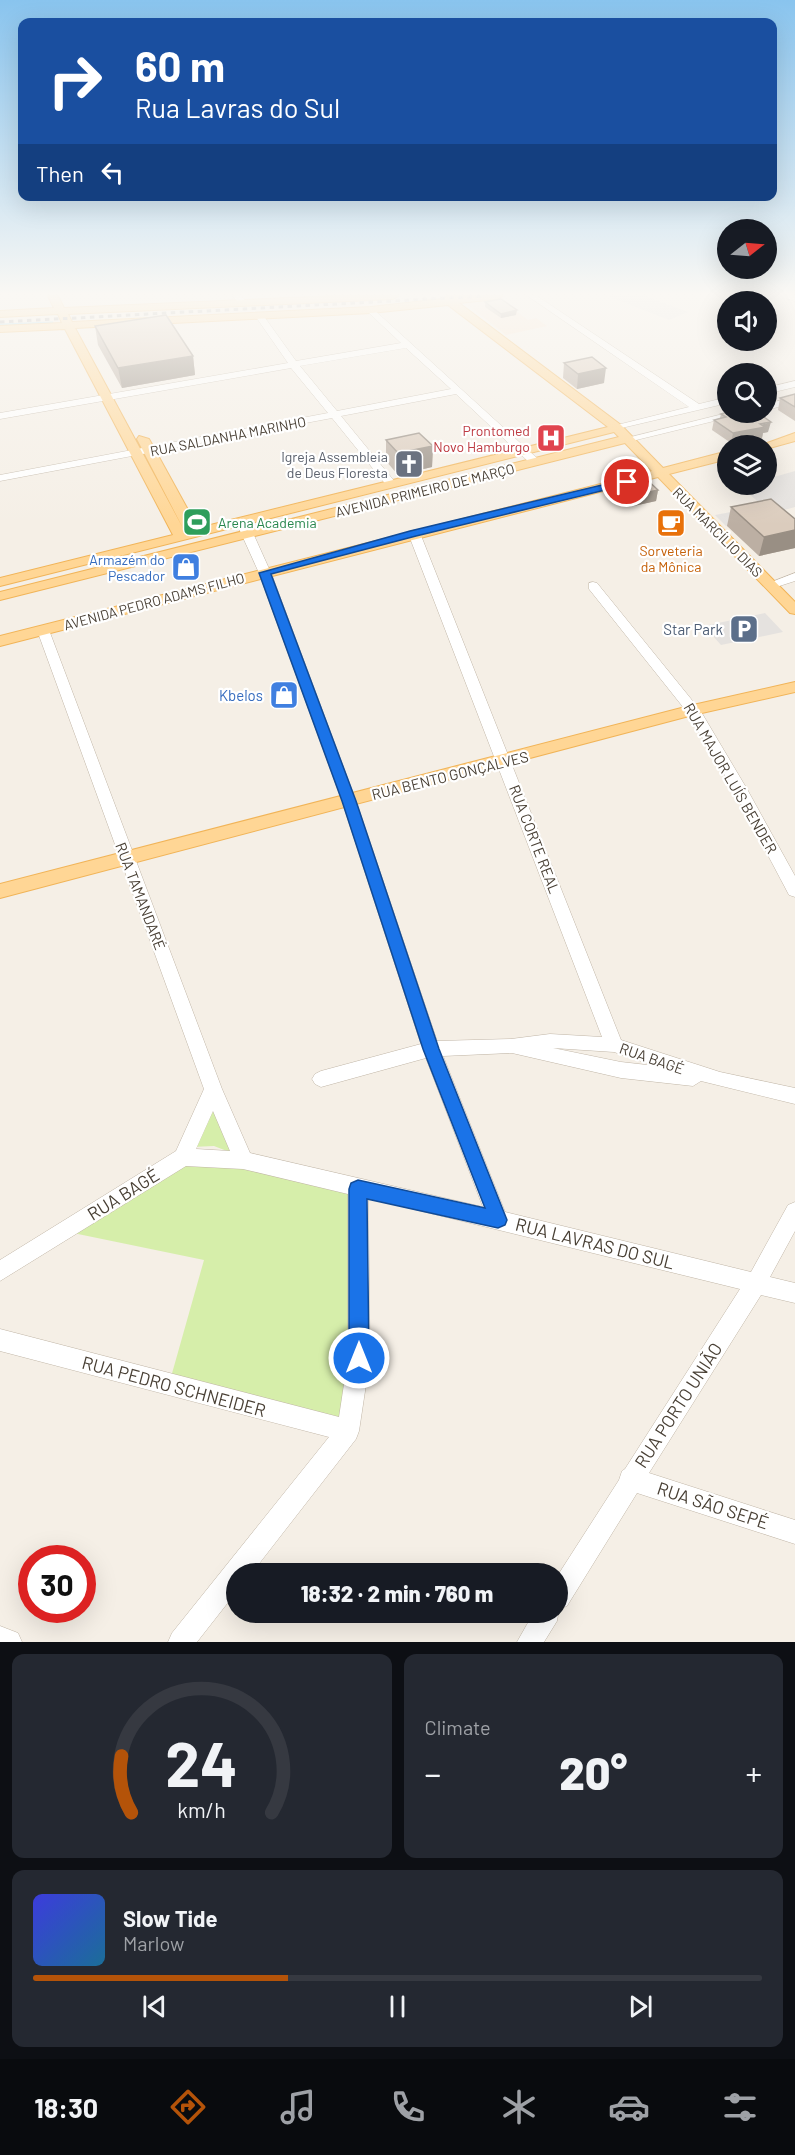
<!DOCTYPE html>
<meta charset="utf-8">
<style>
:root{--surface:#171b24;--page:#242831;--text:#f1f3f6;--muted:#9ea1a6;--line:#363941;--accent:#b45309}
body{margin:0;font-family:Barlow,sans-serif;background:var(--page);color:var(--text);height:100vh;display:flex;flex-direction:column;font-size:22px;white-space:nowrap}
*{box-sizing:border-box;margin:0}
p{font-size:20px;color:var(--muted)}
.icon{flex:none;width:33px;height:33px;fill:none;stroke:currentColor;stroke-width:2;stroke-linecap:round;stroke-linejoin:round}
.map{position:relative;height:1642px;overflow:hidden}
.sheet{display:flex;flex-direction:column;gap:12px;padding:12px;background:#0d0f14;flex:1}
.sheet>*{flex:none}
.top-card{position:absolute;left:18px;top:18px;width:759px;height:183px;border-radius:12px;box-shadow:0 6px 24px #0002;background:#1a4fa0;color:#fff;overflow:hidden}
.needle{width:39px;rotate:73deg}
.controls{position:absolute;left:717px;top:219px;display:grid;gap:12px}
.controls a{display:grid;place-items:center;width:60px;height:60px;border-radius:50%;background:var(--surface);box-shadow:0 6px 24px #0002;font-size:30px}
.speed{position:absolute;left:18px;top:1545px;display:flex;gap:12px;font-size:30px;font-weight:700;text-align:center}
.speed>*{display:grid;place-content:center;width:78px;height:78px;border-radius:50%;background:var(--surface);box-shadow:0 6px 24px #0002;line-height:1}
.speed .limit{border:9px solid #d22;background:#fff;color:#111}
.pin{position:absolute;display:grid;place-items:center;width:51px;height:51px;color:#fff;margin:-26px;border:3px solid #fff;border-radius:50%;box-shadow:0 2px 6px #0007}
.me{position:absolute;width:66px;margin:-33px;rotate:0deg;stroke-linejoin:round;filter:drop-shadow(0 0 4px #0008)}
.turn{display:flex;align-items:center;gap:21px;height:126px;padding:0 18px;font-size:27px}
.turn .icon{width:78px;height:78px;stroke-width:2.5}
.turn b{display:block;font-size:42px;line-height:51px}
.then{display:flex;align-items:center;height:57px;padding:0 18px;background:#0003;gap:12px;font-size:22px}
.big{font-size:45px;font-weight:800;line-height:1.1}
.sheet .tile{flex:1;display:flex;flex-direction:column;justify-content:center;gap:9px;min-width:0;padding:0 21px;border-radius:12px;background:var(--page)}
.sheet .dial{align-items:center;gap:0}
.dial svg{height:156px;overflow:visible;fill:none;stroke:var(--line);stroke-width:7;stroke-linecap:round;text-anchor:middle}
.dial text{fill:var(--text);stroke:none}
.song{display:flex;align-items:center;gap:18px}
.cover{width:72px;height:72px;border-radius:9px;background:linear-gradient(135deg,hsl(240 70% 55%),hsl(200 70% 35%))}
.played{height:6px;border-radius:3px;background:linear-gradient(90deg,var(--accent) 35%,var(--line) 35%)}
.keys{display:flex;justify-content:space-around;direction:ltr}
.heat{display:flex;justify-content:space-between;align-items:center;font-size:33px;direction:ltr}
.sheet .tiles{flex:1;display:grid;gap:12px;grid-template-columns:1fr 1fr}
.tile:last-child{grid-column:span 2}
.trip{position:absolute;left:226px;top:1563px;width:342px;height:60px;border-radius:30px;background:var(--surface);box-shadow:0 6px 24px #0002;font-weight:800;line-height:60px;text-align:center}
.tabs{display:flex;height:96px;justify-content:space-around;align-items:center;background:#090b0e;color:var(--muted)}
.tabs .icon{width:42px;height:42px}
.tabs .active{color:var(--accent)}
.tabs b{font-size:27px;color:var(--text)}
.map>svg:first-child{display:block}
.commercial{fill:#f9e3cf}
.green{fill:#d6eeaa}
.parking{fill:#e5e2df}
.lines{fill:none;stroke-linecap:round;stroke-linejoin:round}
.stream{stroke:#9cdcf8;stroke-width:3}
.minor-casing{stroke:#c1b6a7;stroke-width:1}
.major-casing{stroke:#f1b458;stroke-width:2}
.minor{fill:#fff;fill-rule:evenodd}
.major{fill:#ffd695;fill-rule:evenodd}
.rail{stroke:#969696;stroke-width:3;stroke-dasharray:4.5 4.5;stroke-linecap:butt}
.wall{fill:#bcafa3}
.shaded-wall{fill:#998f84}
.building{fill:#dbccbd;stroke:#998f84;stroke-width:1.5}
.route{fill:#1a73e8;stroke:#114b97;stroke-width:1.5}
.labels{text-anchor:middle;dominant-baseline:central;stroke-width:4.5;stroke-linejoin:round;paint-order:stroke}
.far-health-label{font-size:14px;fill:#be3a42;stroke:#fff;text-anchor:end}
.far-street-label{font-size:14px;fill:#483f34;stroke:#fff}
.far-worship-label{font-size:14px;fill:#5b616d;stroke:#fff;text-anchor:end}
.far-leisure-label{font-size:14px;fill:#27864d;stroke:#fff;text-anchor:start}
.far-food-label{font-size:14px;fill:#c56008;stroke:#fff}
.far-shop-label{font-size:14px;fill:#366cbe;stroke:#fff;text-anchor:end}
.service-label{font-size:15px;fill:#4e5e75;stroke:#fff;text-anchor:end}
.shop-label{font-size:15px;fill:#366cbe;stroke:#fff;text-anchor:end}
.street-label{font-size:15px;fill:#483f34;stroke:#fff}
.near-street-label{font-size:18px;fill:#483f34;stroke:#fff}
</style>
<div class="map">
<svg width="795" height="1642" viewBox="0 0 795 1642">
<rect width="100%" height="100%" fill="#f5efe6"/>
<path class="commercial" d="M496,296L528,320L536,318L547,326L506,335L464,302Z"/>
<path class="green" d="M212,1105L232,1153L214,1146L192,1147Z
M183,1164L243,1168L351,1194L350,1357L341,1421L171,1377L204,1260L73,1233Z"/>
<path class="parking" d="M608,296H645L688,312L669,320Z
M795,471V507L726,526L715,515L763,506L741,487L766,484L767,479Z
M765,613L783,632L721,645L704,626Z"/>
<g class="lines">
<path class="stream" d="M0,325L52,323"/>
<g class="minor-casing">
<path id="minor" d="M233,296H241L247,303L240,305Z
M528,296H537L699,404L728,397V403L613,430V426L689,407Z
M783,296H795V301L784,298Z
M371,307L539,460V464H531L456,394L341,416L395,482V486H387L332,418L0,481V475L328,413L291,368L0,419V413L288,363L256,317L260,314L263,315L296,361L401,343L368,312L367,310ZM406,348L451,389L337,411L300,366Z
M795,381V387L766,394V388Z
M795,397V403L766,410V404Z
M731,412H751L628,442L623,439Z
M242,519L248,522L271,573L356,801L437,1041L511,1039L550,1034L602,1037L408,533L414,530L420,533L621,1040L720,1072L795,1088V1104L701,1081L693,1086L621,1078L512,1053L443,1056L505,1212L751,1272L788,1205L795,1202V1231L770,1277L795,1283V1303L761,1295L649,1473L795,1520V1544L637,1493L567,1606L559,1609L557,1621L544,1642H517L534,1612H558V1575L619,1480L622,1471L625,1469L740,1289L368,1198L370,1358L359,1431L356,1439L251,1574H237V1591L197,1642H168L172,1633L329,1437L0,1351V1329L339,1417L348,1358V1194L243,1169L186,1166L0,1281V1260L176,1151L204,1089L37,630L39,627L43,626L49,630L222,1089L250,1153L483,1207L426,1058L321,1087L315,1084L312,1079L315,1074L321,1071L421,1044L342,801L259,573L236,522ZM553,1048L614,1052L656,1066L621,1062ZM213,1111L230,1151L196,1149Z
M795,573V581L770,589L764,585Z
M593,582L597,583L700,710L747,789L795,876V897L789,895L733,789L687,712L589,589V583Z
M0,1626L18,1633L22,1642H0Z"/>
</g>
<g class="major-casing">
<path id="major" d="M48,296H58L64,308L336,296H398L393,299L68,314L72,322L371,307L442,299L447,296H502L497,299L459,303L621,425L663,468L728,451V459L669,474L795,602V614L790,613L658,477L0,646V636L652,471L625,443L0,600V592L619,437L614,432L0,586V578L173,535L65,329L0,332V326L62,323L58,314L0,317V311L54,308ZM448,305L608,427L198,528L149,439L139,436L137,439L185,532L75,328L371,313Z
M795,433V441L766,449V446H759Z
M795,682V692L693,715L0,898V884L693,705Z"/>
</g>
<use href="#minor" class="minor"/>
<use href="#major" class="major"/>
<path class="rail" d="M0,322L484,296"/>
</g>
<path class="wall" d="M485,302L516,315L501,318L485,307Z
M95,326L193,356L195,375L122,388L98,345Z
M564,363L604,383L577,389L563,378Z
M795,394V421L778,410L780,398Z
M721,414L768,432L763,433L762,438L731,443L712,430L714,420L720,418Z
M386,440L433,446L432,467L398,475L386,461Z
M616,482L658,490L656,501L629,507L614,493Z
M731,507L795,519V548L759,556L727,526Z"/>
<path class="shaded-wall" d="M517,310L516,315L501,318V314Z
M193,356L195,375L122,388L118,368Z
M606,368L604,383L577,389L578,374Z
M771,422L768,432L763,433L762,438L731,443L733,433Z
M433,446L432,467L398,475V453Z
M658,490L656,501L629,507L631,496Z
M795,530V548L759,556L764,537Z"/>
<path class="building" d="M501,299L517,310L501,314L485,302Z
M166,315L193,356L118,368L95,326Z
M592,357L606,368L578,374L564,363Z
M795,394V407L780,398Z
M728,412H757L771,422L760,424L765,427L733,433L714,420L726,417L721,414Z
M419,433L433,446L398,453L386,440Z
M643,476L658,490L631,496L616,482Z
M771,499L795,519V530L764,537L731,507Z"/>
<linearGradient id="sky" x2="0" y2="1"><stop stop-color="#89c4ee"/><stop offset="0.56" stop-color="#faf8f4"/><stop offset="1" stop-color="#faf8f4" stop-opacity="0"/></linearGradient>
<rect width="795" height="525" fill="url(#sky)"/>
<path class="route" d="M627,479L630,480V484L416,536L271,574L356,801L439,1049L507,1220L505,1225L498,1228L367,1199L369,1358L366,1365L359,1368L352,1365L349,1358V1189L351,1183L358,1180L485,1208L423,1049L342,801L259,573L410,531Z"/>
<defs>
<g id="hospital-square" transform="scale(1.5)"><rect x="-9" y="-9" width="18" height="18" rx="4" fill="#e0444e" stroke="#fff"/><path d="M-5-5h3v3.5h4V-5h3V5h-3V1.5h-4V5h-3Z" fill="#fff"/></g>
<g id="church-square" transform="scale(1.5)"><rect x="-9" y="-9" width="18" height="18" rx="4" fill="#6b7280" stroke="#fff"/><path d="M-1.2-6h2.4v3.5h3.3v2.4h-3.3V6h-2.4V-.1h-3.3v-2.4h3.3Z" fill="#fff"/></g>
<g id="stadium-square" transform="scale(1.5)"><rect x="-9" y="-9" width="18" height="18" rx="4" fill="#2e9e5b" stroke="#fff"/><path d="M0-5a6.5 5 0 1 0 0 10a6.5 5 0 1 0 0-10ZM-3.5-1.8h7v3.6h-7Z" fill="#fff"/></g>
<g id="cafe-square" transform="scale(1.5)"><rect x="-9" y="-9" width="18" height="18" rx="4" fill="#e8710a" stroke="#fff"/><path d="M-5.5-4.5H6V0H3Q3 3.5 0 3.5H-2.5Q-5.5 3.5-5.5 0ZM3-3.2v2h1.7v-2ZM-6 4.5H4V6H-6Z" fill="#fff"/></g>
<g id="shop-square" transform="scale(1.5)"><rect x="-9" y="-9" width="18" height="18" rx="4" fill="#3f7fe0" stroke="#fff"/><path d="M-5-2.5h2.3a2.7 3.5 0 0 1 5.4 0H5L5.5 6h-11ZM-1.5-2.5h3a1.5 2.3 0 0 0-3 0Z" fill="#fff"/></g>
<g id="parking-square" transform="scale(1.5)"><rect x="-9" y="-9" width="18" height="18" rx="4" fill="#5c6f8a" stroke="#fff"/><path d="M-3.5-5.5H1a3.5 3.5 0 0 1 0 7H-1V5.5H-3.5ZM-1-3.4V-.6H.8a1.4 1.4 0 0 0 0-2.8Z" fill="#fff"/></g>
</defs>
<g fill-rule="evenodd">
<use href="#hospital-square" x="551" y="438"/>
<use href="#church-square" x="409" y="464"/>
<use href="#stadium-square" x="197" y="522"/>
<use href="#cafe-square" x="671" y="523"/>
<use href="#shop-square" x="186" y="567"/>
<use href="#parking-square" x="744" y="629"/>
<use href="#shop-square" x="284" y="695"/>
</g>
<g class="labels">
<g class="far-health-label">
<text x="530" y="430">Prontomed<tspan x="530" dy="16">Novo Hamburgo</tspan></text>
</g>
<g class="far-street-label">
<text transform="translate(228 436) rotate(-11)">RUA SALDANHA MARINHO</text>
<text transform="translate(425 490) rotate(-14)">AVENIDA PRIMEIRO DE MARÇO</text>
<text transform="translate(718 532) rotate(45)">RUA MARCÍLIO DIAS</text>
<text transform="translate(154 601) rotate(-15)">AVENIDA PEDRO ADAMS FILHO</text>
</g>
<g class="far-worship-label">
<text x="388" y="456">Igreja Assembleia<tspan x="388" dy="16">de Deus Floresta</tspan></text>
</g>
<g class="far-leisure-label">
<text x="218" y="522">Arena Academia</text>
</g>
<g class="far-food-label">
<text x="671" y="550">Sorveteria<tspan x="671" dy="16">da Mônica</tspan></text>
</g>
<g class="far-shop-label">
<text x="165" y="559">Armazém do<tspan x="165" dy="16">Pescador</tspan></text>
</g>
<g class="service-label">
<text x="723" y="629">Star Park</text>
</g>
<g class="shop-label">
<text x="263" y="695">Kbelos</text>
</g>
<g class="street-label">
<text transform="translate(450 775) rotate(-14)">RUA BENTO GONÇALVES</text>
<text transform="translate(731 778) rotate(60)">RUA MAJOR LUÍS BENDER</text>
<text transform="translate(535 839) rotate(69)">RUA CORTE REAL</text>
<text transform="translate(141 896) rotate(69)">RUA TAMANDARÉ</text>
<text transform="translate(652 1058) rotate(19)">RUA BAGÉ</text>
</g>
<g class="near-street-label">
<text transform="translate(123 1194) rotate(-32)">RUA BAGÉ</text>
<text transform="translate(595 1243) rotate(14)">RUA LAVRAS DO SUL</text>
<text transform="translate(174 1386) rotate(15)">RUA PEDRO SCHNEIDER</text>
<text transform="translate(678 1405) rotate(-57)">RUA PORTO UNIÃO</text>
<text transform="translate(713 1505) rotate(18)">RUA SÃO SEPÉ</text>
</g>
</g>
</svg>
<div class="controls">
<a><svg class="needle" viewBox="-14 -14 28 28"><path d="M0-13l5 13h-10z" fill="#e53935"/><path d="M0 13l5-13h-10z" fill="#9ea1a6"/></svg></a>
<a><svg class="icon" aria-label="sound" viewBox="0 0 24 24"><path d="M4 9h4l5-4v14l-5-4H4zM17 9q2 3 0 6"/></svg></a>
<a><svg class="icon" aria-label="search" viewBox="0 0 24 24"><circle cx="10" cy="10" r="6"/><path d="M15 15l6 6"/></svg></a>
<a><svg class="icon" aria-label="layers" viewBox="0 0 24 24"><path d="M12 4l9 5-9 5-9-5zM3 14l9 5 9-5"/></svg></a>
</div>
<div class="speed"><div class="limit">30</div></div>
<div class="pin" style="left:627px;top:482px;background:#d93025"><svg class="icon" aria-label="arrive" viewBox="0 0 24 24"><path d="M6 21V4h12l-3 4 3 4H6"/></svg></div>
<svg class="me" style="left:359px;top:1358px" viewBox="-20 -20 40 40"><circle r="17" fill="#1a73e8" stroke="#fff" stroke-width="3"/><path d="M0-11L8 9 0 5-8 9z" fill="#fff"/></svg>
<div class="trip">18:32 · 2 min · 760 m</div>
<div class="top-card">
<div class="turn"><svg class="icon" aria-label="right" viewBox="0 0 24 24"><path d="M7 20v-9h11M14 6l5 5-5 5"/></svg><div><b>60 m</b>Rua Lavras do Sul</div></div>
<div class="then">Then<svg class="icon" aria-label="left" viewBox="0 0 24 24"><path d="M17 20v-9H6M10 6l-5 5 5 5"/></svg></div>
</div>
</div>
<section class="sheet">
<div class="tiles">
<div class="tile dial"><svg viewBox="0 0 100 80">
<path d="M14 69A42 42 0 1 1 86 69"/>
<path d="M14 69A42 42 0 0 1 9 40" stroke="#b45309"/>
<text x="50" y="56" font-size="32" font-weight="700">24</text>
<text x="50" y="72" font-size="11">km/h</text>
</svg></div>
<div class="tile"><p>Climate</p>
<div class="heat"><a>−</a><b class="big">20°</b><a>+</a></div>
</div>
<div class="tile">
<div class="song"><i class="cover"></i><div><b>Slow Tide</b><p>Marlow</p></div></div>
<div class="played"></div>
<div class="keys"><svg class="icon" aria-label="previous" viewBox="0 0 24 24"><path d="M18 5L8 12l10 7zM5 5v14"/></svg><svg class="icon" aria-label="pause" viewBox="0 0 24 24"><path d="M8 5v14M16 5v14"/></svg><svg class="icon" aria-label="next" viewBox="0 0 24 24"><path d="M6 5l10 7-10 7zM19 5v14"/></svg></div>
</div>
</div>
</section>
<nav class="tabs">
<b>18:30</b>
<svg class="icon active" aria-label="directions" viewBox="0 0 24 24"><path d="M12 3l9 9-9 9-9-9zM9 14v-3h6M13 9l2 2-2 2"/></svg>
<svg class="icon" aria-label="music" viewBox="0 0 24 24"><path d="M9 18V5l10-2v13"/><circle cx="6" cy="18" r="3"/><circle cx="16" cy="16" r="3"/></svg>
<svg class="icon" aria-label="phone" viewBox="0 0 24 24"><path d="M5 4h4l2 5-3 2q2 4 5 5l2-3 5 2v4C11 20 4 13 5 4z"/></svg>
<svg class="icon" aria-label="climate" viewBox="0 0 24 24"><path d="M12 3v18M4 7l16 10M4 17L20 7"/></svg>
<svg class="icon" aria-label="car" viewBox="0 0 24 24"><path d="M5 17H2v-5l4-1 3-4h7l3 4 3 1v5h-3M9 17h6M6 11h13"/><circle cx="7" cy="17" r="2"/><circle cx="17" cy="17" r="2"/></svg>
<svg class="icon" aria-label="filters" viewBox="0 0 24 24"><path d="M4 7h16M4 17h16"/><circle cx="9" cy="7" r="2"/><circle cx="15" cy="17" r="2"/></svg>
</nav>
